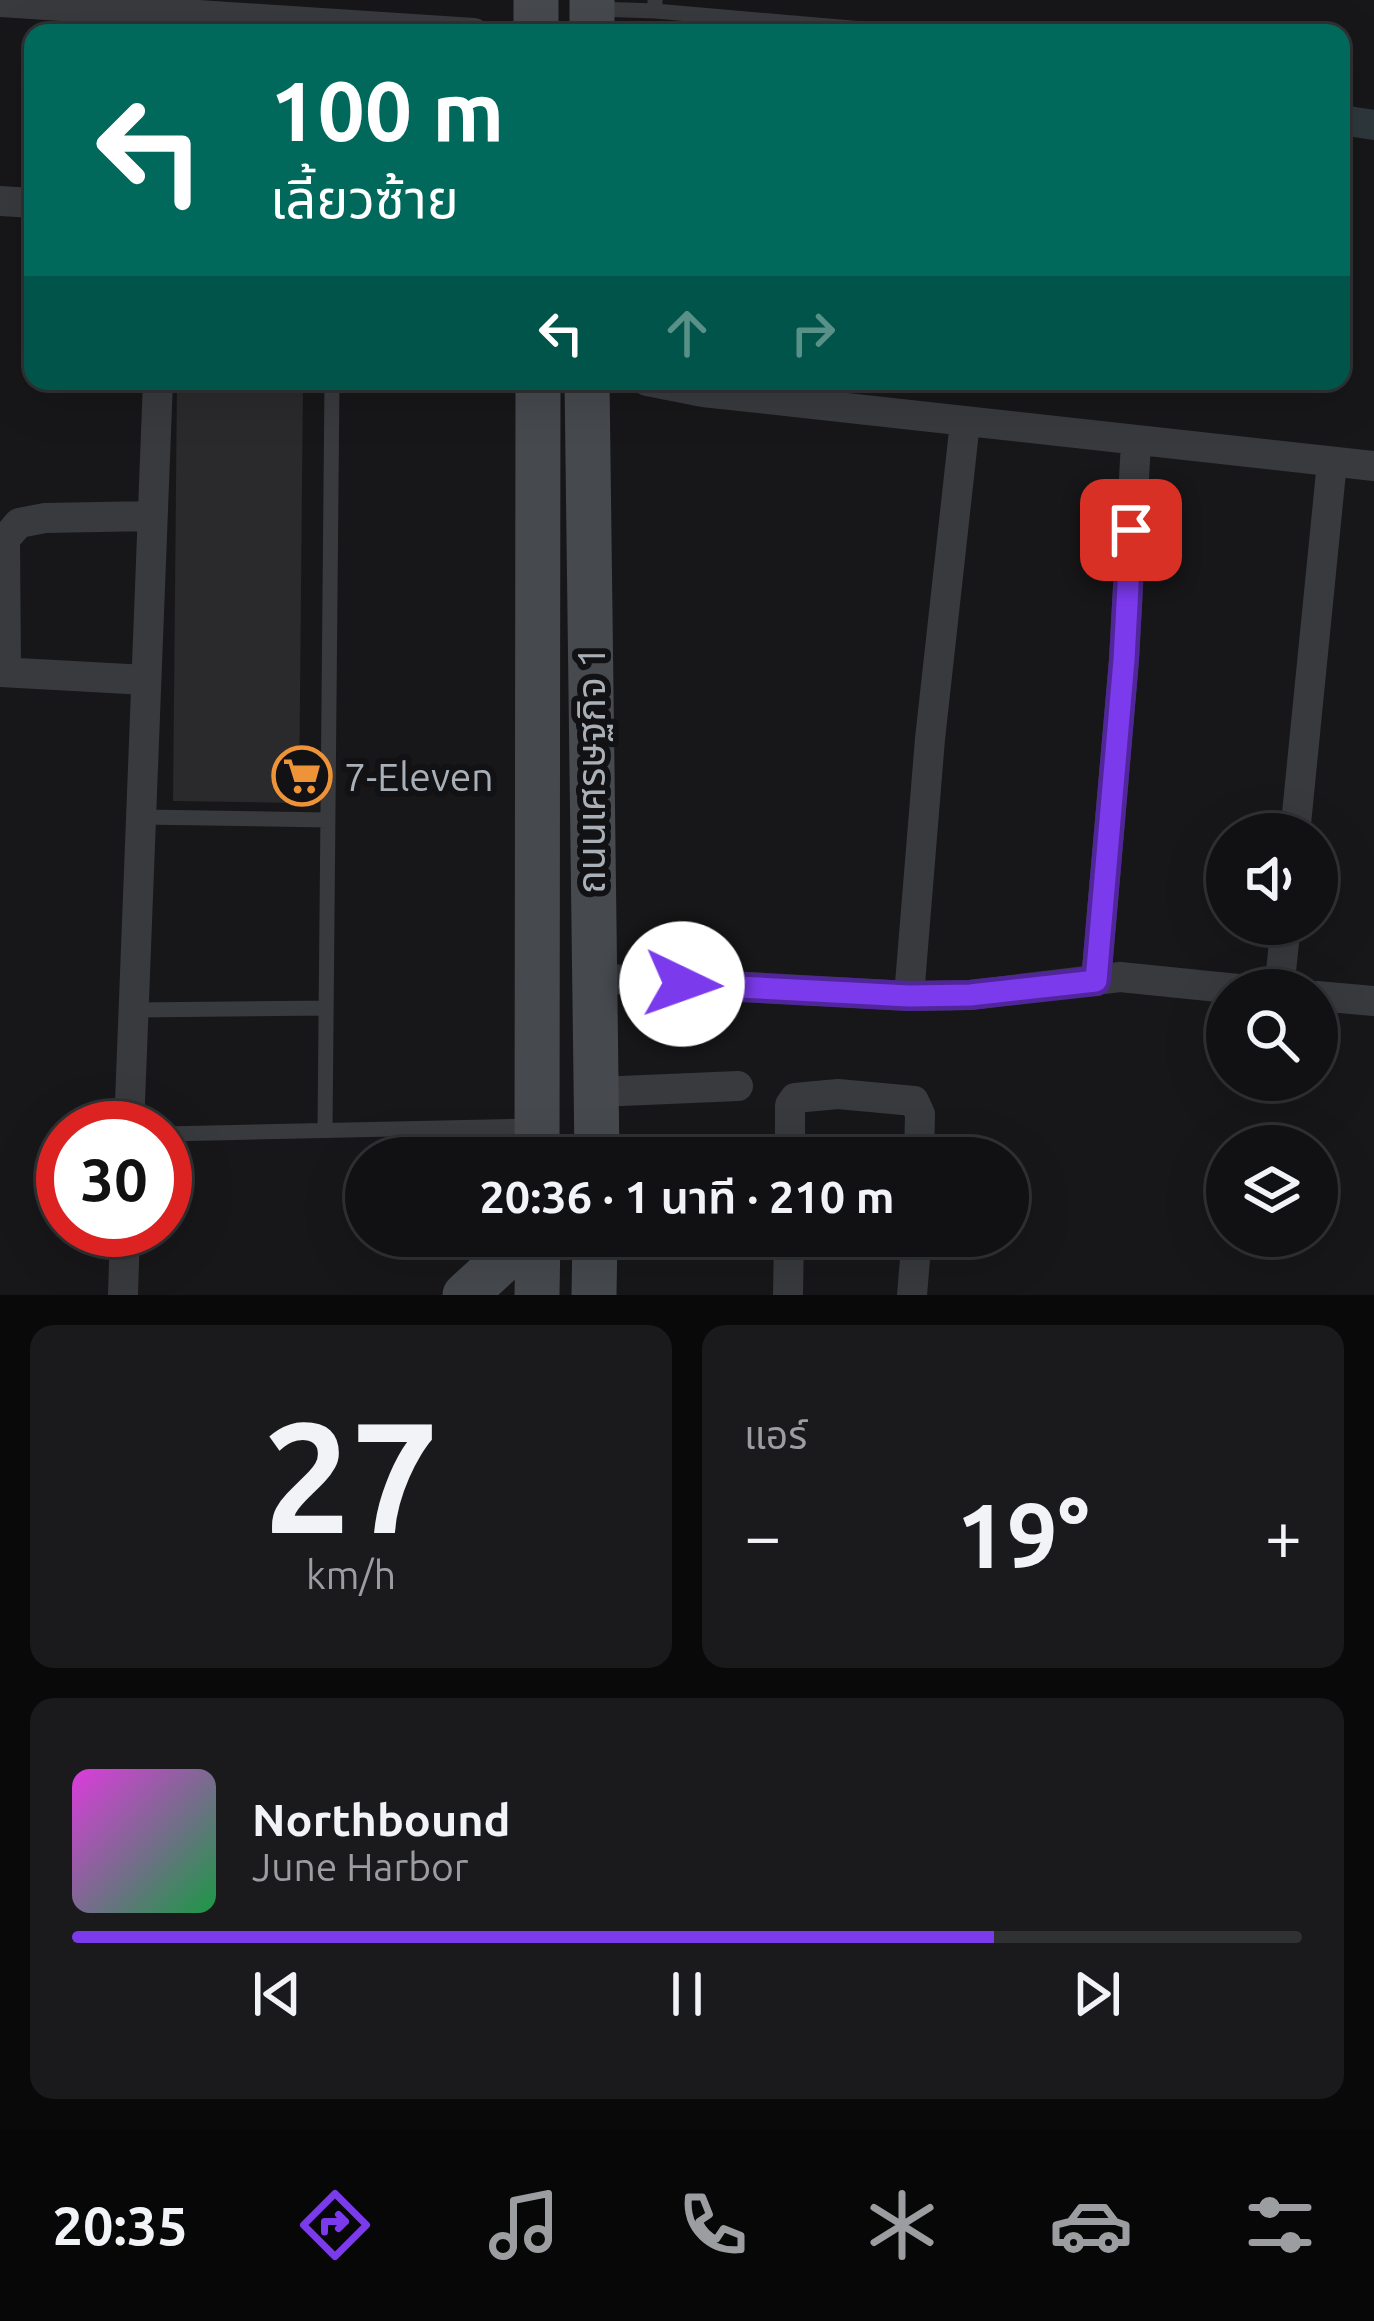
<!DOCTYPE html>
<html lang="th">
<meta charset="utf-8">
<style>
:root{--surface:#111113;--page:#1a1a1c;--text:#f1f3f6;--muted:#9c9da0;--line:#303133;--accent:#7c3aed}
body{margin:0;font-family:Ubuntu,"Noto Sans Thai",sans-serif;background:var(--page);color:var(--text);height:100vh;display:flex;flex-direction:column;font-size:45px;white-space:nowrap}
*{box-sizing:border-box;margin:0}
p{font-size:39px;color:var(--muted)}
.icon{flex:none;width:66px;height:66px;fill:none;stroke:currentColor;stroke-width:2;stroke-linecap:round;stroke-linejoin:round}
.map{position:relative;height:1295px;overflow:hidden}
.drawer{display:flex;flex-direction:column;gap:30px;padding:30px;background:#09090a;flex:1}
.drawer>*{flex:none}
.guide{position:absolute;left:24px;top:24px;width:1326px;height:366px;border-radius:24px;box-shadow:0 12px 48px #0002,0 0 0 3px var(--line);background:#00695c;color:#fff;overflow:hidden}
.buttons{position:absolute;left:1206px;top:813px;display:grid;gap:24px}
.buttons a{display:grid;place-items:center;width:132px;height:132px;border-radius:50%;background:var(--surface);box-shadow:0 12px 48px #0002,0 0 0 3px var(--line);font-size:60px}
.speed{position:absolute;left:36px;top:1101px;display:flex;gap:24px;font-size:60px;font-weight:700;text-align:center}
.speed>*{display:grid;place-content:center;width:156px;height:156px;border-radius:50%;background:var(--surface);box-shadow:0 12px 48px #0002,0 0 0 3px var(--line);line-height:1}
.speed .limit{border:18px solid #d22;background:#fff;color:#111}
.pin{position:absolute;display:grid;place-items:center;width:102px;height:102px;color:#fff;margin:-51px;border-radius:24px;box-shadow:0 6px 18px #0006}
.me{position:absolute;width:132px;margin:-66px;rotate:93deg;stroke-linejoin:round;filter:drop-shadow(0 0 9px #0008)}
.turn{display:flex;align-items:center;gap:42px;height:252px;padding:0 48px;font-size:54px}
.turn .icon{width:156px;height:156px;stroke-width:2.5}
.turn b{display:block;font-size:84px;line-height:102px}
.lanes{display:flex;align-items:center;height:114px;padding:0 48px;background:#0003;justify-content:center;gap:60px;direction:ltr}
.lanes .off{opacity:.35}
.big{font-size:90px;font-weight:600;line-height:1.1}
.drawer .tile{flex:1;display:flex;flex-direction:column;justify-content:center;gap:18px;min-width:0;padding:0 42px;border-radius:24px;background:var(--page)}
.drawer .dial{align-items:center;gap:0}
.dial b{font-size:156px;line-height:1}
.song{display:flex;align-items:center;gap:36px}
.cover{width:144px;height:144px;border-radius:18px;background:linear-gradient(135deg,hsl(300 70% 55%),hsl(140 70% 35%))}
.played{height:12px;border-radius:6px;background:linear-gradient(90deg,var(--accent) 75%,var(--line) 75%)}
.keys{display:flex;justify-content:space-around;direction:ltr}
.heat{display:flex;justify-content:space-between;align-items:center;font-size:66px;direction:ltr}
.drawer .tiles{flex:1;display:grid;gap:30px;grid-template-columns:1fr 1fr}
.tile:last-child{grid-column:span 2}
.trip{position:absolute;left:345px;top:1137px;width:684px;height:120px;border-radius:60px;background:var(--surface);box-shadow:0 12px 48px #0002,0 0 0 3px var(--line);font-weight:600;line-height:120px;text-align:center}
.dock{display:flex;height:192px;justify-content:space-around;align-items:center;background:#070708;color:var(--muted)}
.dock .icon{width:84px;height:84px}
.dock .selected{color:var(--accent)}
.dock b{font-size:54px;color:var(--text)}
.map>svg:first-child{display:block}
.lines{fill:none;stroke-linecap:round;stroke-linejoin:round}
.canal{stroke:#2d383d;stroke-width:30}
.building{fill:#2a2a2d}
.lane{stroke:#383a3e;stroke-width:15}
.street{stroke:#383a3e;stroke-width:30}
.secondary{stroke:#46494e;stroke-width:45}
.route-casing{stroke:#51269a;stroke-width:30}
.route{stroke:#7c3aed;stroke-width:21}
.labels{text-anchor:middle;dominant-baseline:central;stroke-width:12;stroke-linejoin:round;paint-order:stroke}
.street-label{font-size:39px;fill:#a9b0b8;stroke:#121214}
.poi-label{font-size:39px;fill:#a9b0b8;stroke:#121214;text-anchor:start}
</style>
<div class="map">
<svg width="1374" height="1295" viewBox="0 0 1374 1295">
<rect width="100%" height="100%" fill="#171719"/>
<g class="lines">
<path class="canal" d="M1341,120L1374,125"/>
</g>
<path class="building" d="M177,381H303L299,803L173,801Z"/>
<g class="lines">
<path class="lane" d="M597,9L655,11V0
M655,11L910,33
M141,817L328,820
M133,1010L326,1008
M325,1130L332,381
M165,1134L534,1126"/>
<path class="street" d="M0,2L474,33
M0,201L33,203
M647,381L703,392L1374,466
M0,672L146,680
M6,672L5,539L19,523L45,518L152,516
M1295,834L1332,462
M592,978L909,996L970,995L1120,977L1248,990
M1096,981L1124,660L1136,442
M1279,990L1286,924
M909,996L930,739L965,422
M1317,996L1374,1001
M598,1092L738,1086
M129,1128L158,381
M790,1158V1105L795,1098L838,1094L914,1101L920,1114L919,1158
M123,1295L125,1230
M788,1295L789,1236
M912,1295L917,1236"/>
<path class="secondary" d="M536,33V0
M592,33V0
M587,381L597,1158
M537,1158L538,381
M465,1295L502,1261L520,1236
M537,1295L538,1236
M594,1295L595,1236"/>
</g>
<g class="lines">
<g class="route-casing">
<path id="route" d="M682,984L909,996L970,995L1096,981L1124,660L1131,530"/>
</g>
<use href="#route" class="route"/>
</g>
<defs>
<g id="supermarket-ring" transform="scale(3)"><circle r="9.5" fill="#121214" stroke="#ef9338" stroke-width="1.5"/><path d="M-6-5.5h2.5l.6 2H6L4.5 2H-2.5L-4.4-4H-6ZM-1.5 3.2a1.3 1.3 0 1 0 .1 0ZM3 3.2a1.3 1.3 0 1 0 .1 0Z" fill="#ef9338"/></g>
</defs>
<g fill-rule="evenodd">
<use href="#supermarket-ring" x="302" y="776"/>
</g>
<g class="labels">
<g class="street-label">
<text transform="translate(590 770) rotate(-90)">ถนนเศรษฐกิจ 1</text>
</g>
<g class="poi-label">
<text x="344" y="776">7-Eleven</text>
</g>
</g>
</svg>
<div class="buttons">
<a><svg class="icon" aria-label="sound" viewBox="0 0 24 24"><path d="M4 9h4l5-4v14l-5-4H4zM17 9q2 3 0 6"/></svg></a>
<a><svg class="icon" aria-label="search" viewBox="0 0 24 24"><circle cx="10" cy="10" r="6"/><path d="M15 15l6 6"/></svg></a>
<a><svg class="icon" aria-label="layers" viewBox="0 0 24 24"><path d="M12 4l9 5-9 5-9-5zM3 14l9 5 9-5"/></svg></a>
</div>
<div class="speed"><div class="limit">30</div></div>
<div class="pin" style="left:1131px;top:530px;background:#d93025"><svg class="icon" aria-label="arrive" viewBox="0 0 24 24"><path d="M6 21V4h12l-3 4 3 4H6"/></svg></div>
<svg class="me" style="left:682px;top:984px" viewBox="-20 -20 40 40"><circle r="19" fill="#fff"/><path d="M0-13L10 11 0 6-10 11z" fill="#7c3aed"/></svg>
<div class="trip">20:36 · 1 นาที · 210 m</div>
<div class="guide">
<div class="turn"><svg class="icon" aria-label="left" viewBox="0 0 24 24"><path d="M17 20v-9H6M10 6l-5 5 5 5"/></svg><div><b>100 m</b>เลี้ยวซ้าย</div></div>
<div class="lanes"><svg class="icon" aria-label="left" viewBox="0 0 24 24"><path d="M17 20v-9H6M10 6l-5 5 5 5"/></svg><svg class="icon off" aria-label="ahead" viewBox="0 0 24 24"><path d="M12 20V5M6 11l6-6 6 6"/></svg><svg class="icon off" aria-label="right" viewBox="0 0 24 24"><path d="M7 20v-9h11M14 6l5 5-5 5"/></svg></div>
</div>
</div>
<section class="drawer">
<div class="tiles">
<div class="tile dial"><b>27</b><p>km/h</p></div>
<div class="tile"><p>แอร์</p>
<div class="heat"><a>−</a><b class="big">19°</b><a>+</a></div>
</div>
<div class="tile">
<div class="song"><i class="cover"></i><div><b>Northbound</b><p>June Harbor</p></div></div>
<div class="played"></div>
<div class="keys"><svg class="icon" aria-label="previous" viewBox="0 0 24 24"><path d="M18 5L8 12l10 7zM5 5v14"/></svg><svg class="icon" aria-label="pause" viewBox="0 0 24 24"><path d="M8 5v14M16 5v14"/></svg><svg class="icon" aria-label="next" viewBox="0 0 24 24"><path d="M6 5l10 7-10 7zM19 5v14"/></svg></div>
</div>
</div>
</section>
<nav class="dock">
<b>20:35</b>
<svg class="icon selected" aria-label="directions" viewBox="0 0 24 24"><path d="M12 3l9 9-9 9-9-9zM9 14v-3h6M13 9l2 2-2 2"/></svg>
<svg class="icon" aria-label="music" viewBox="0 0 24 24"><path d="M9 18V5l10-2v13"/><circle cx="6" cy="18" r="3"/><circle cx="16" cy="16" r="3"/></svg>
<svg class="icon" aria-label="phone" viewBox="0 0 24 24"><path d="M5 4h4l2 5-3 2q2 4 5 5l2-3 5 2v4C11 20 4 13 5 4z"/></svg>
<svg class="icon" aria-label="climate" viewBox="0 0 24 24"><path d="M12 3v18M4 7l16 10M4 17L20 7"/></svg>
<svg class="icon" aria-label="car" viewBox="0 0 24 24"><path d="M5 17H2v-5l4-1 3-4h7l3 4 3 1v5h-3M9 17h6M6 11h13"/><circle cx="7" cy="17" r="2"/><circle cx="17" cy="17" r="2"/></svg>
<svg class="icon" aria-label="filters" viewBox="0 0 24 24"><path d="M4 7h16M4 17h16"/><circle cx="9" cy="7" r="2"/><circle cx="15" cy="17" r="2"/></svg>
</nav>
